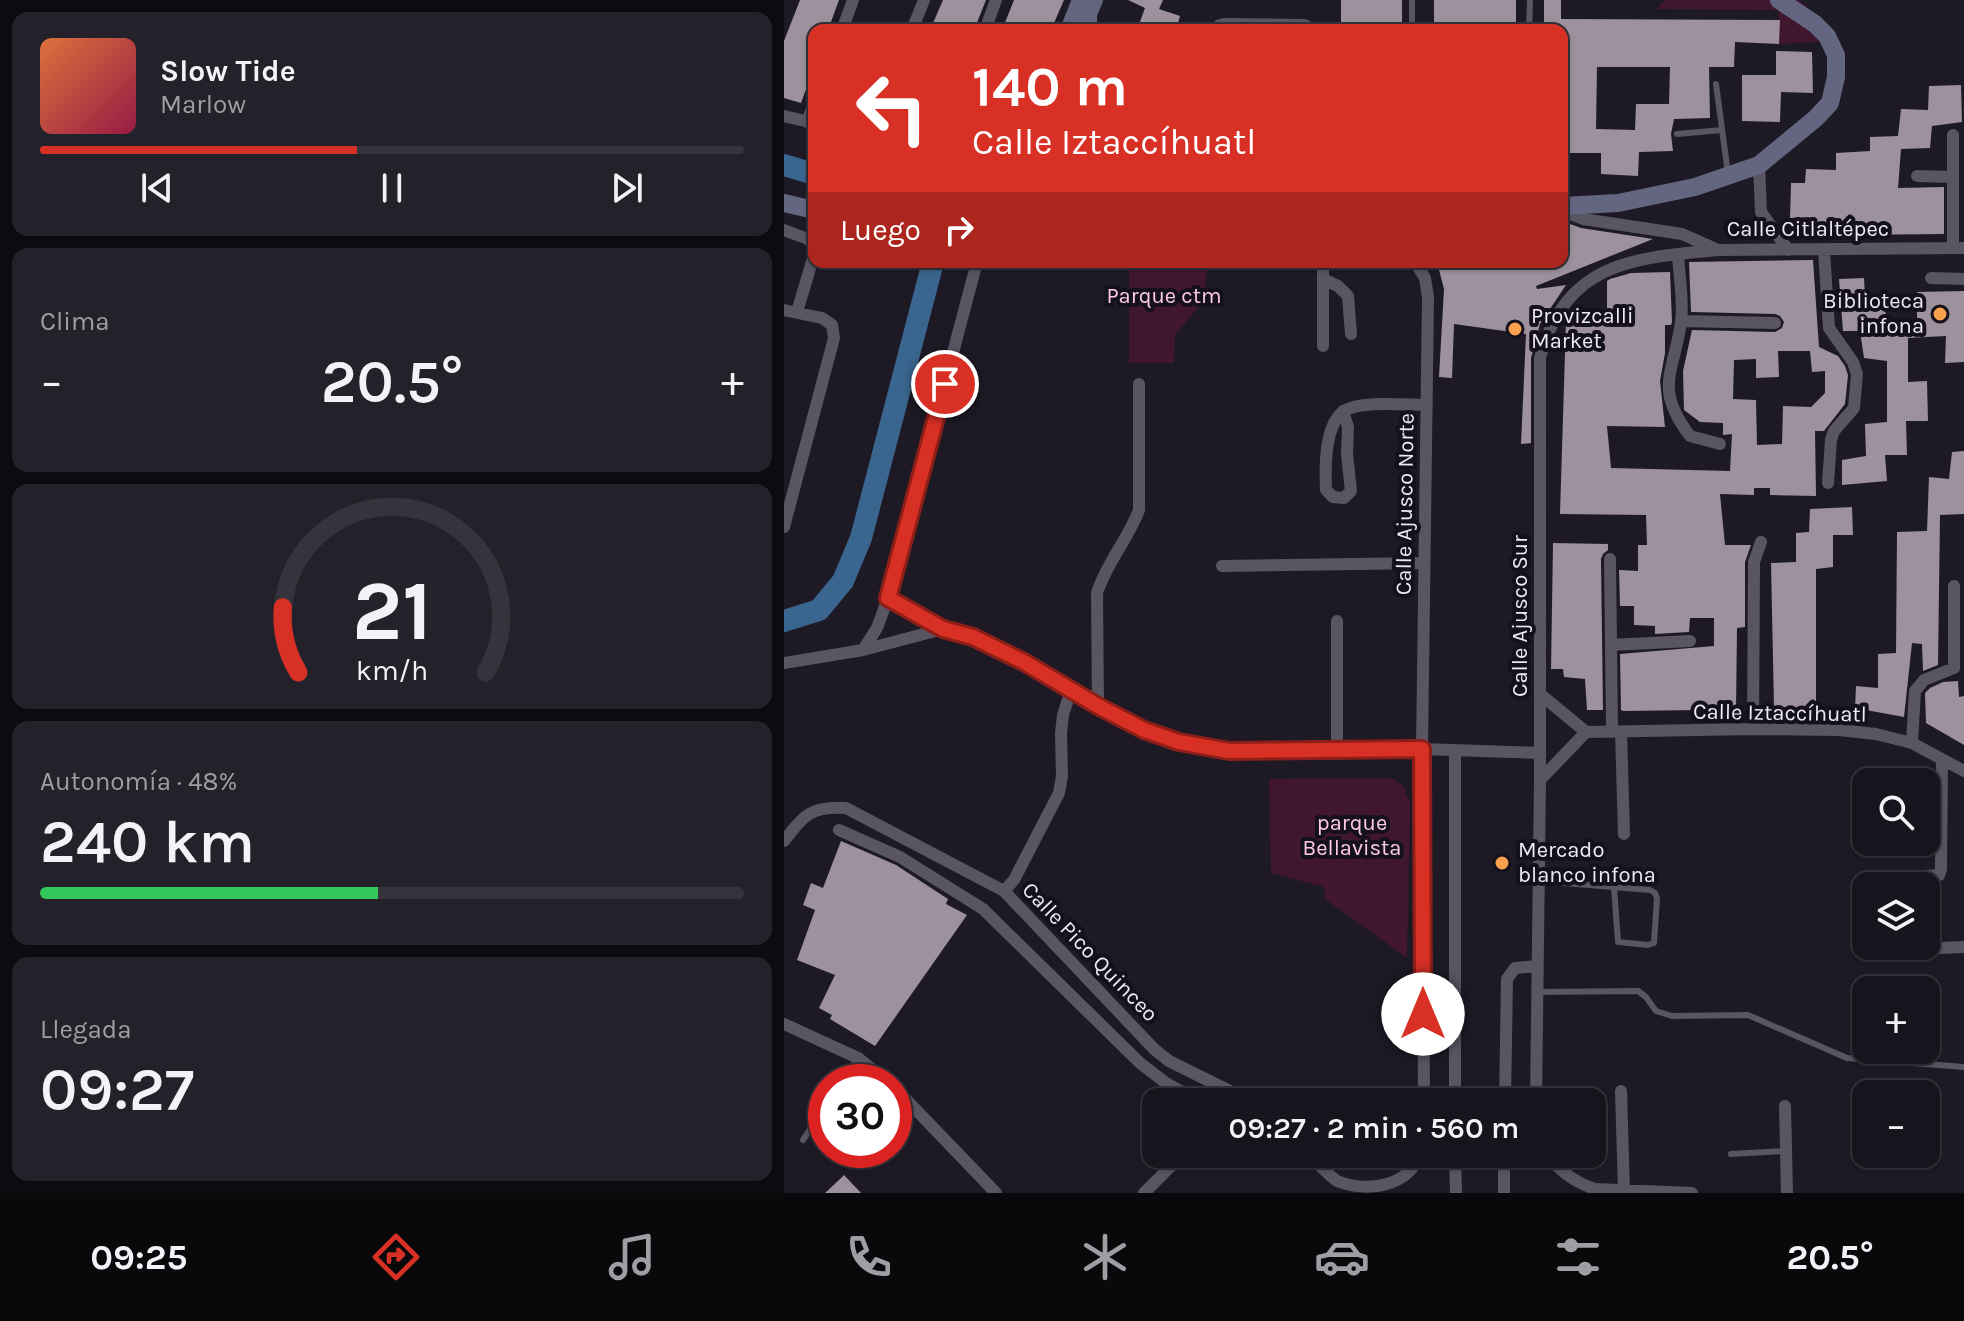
<!DOCTYPE html>
<html lang="es">
<meta charset="utf-8">
<style>
:root{--surface:#16141c;--page:#232129;--text:#f1f3f6;--muted:#9e9ea3;--line:#35333b;--accent:#d93025}
body{margin:0;font-family:Karla,sans-serif;background:var(--page);color:var(--text);height:100vh;display:flex;flex-direction:column;font-size:30px;white-space:nowrap}
*{box-sizing:border-box;margin:0}
p{font-size:26px;color:var(--muted)}
.icon{flex:none;width:44px;height:44px;fill:none;stroke:currentColor;stroke-width:2;stroke-linecap:round;stroke-linejoin:round}
.map{position:relative;flex:1;overflow:hidden}
.details{display:flex;flex-direction:column;gap:12px;padding:12px;background:#0c0b0f;width:784px}
.details>*{flex:none}
.banner{position:absolute;left:24px;top:24px;width:760px;height:244px;border-radius:16px;box-shadow:0 2px 6px #0004,0 0 0 2px var(--line);background:#d93025;color:#fff;overflow:hidden}
.buttons{position:absolute;left:1068px;top:768px;display:grid;gap:16px}
.buttons a{display:grid;place-items:center;width:88px;height:88px;border-radius:16px;background:var(--surface);box-shadow:0 2px 6px #0004,0 0 0 2px var(--line);font-size:40px}
.speed{position:absolute;left:24px;top:1064px;display:flex;gap:16px;font-size:40px;font-weight:700;text-align:center}
.speed>*{display:grid;place-content:center;width:104px;height:104px;border-radius:50%;background:var(--surface);box-shadow:0 2px 6px #0004,0 0 0 2px var(--line);line-height:1}
.speed .limit{border:12px solid #d22;background:#fff;color:#111}
.pin{position:absolute;display:grid;place-items:center;width:68px;height:68px;color:#fff;margin:-34px;border:4px solid #fff;border-radius:50%;box-shadow:0 2px 8px #0007}
.me{position:absolute;width:88px;margin:-44px;rotate:0deg;stroke-linejoin:round;filter:drop-shadow(0 0 6px #0008)}
.turn{display:flex;align-items:center;gap:28px;height:168px;padding:0 32px;font-size:36px}
.turn .icon{width:104px;height:104px;stroke-width:2.5}
.turn b{display:block;font-size:56px;line-height:68px}
.then{display:flex;align-items:center;height:76px;padding:0 32px;background:#0003;gap:16px;font-size:30px}
.big{font-size:60px;font-weight:600;line-height:1.1}
.details .widget{flex:1;display:flex;flex-direction:column;justify-content:center;gap:12px;min-width:0;padding:0 28px;border-radius:16px;background:var(--page)}
.details .dial{align-items:center;gap:0}
.dial svg{height:208px;overflow:visible;fill:none;stroke:var(--line);stroke-width:7;stroke-linecap:round;text-anchor:middle}
.dial text{fill:var(--text);stroke:none}
.song{display:flex;align-items:center;gap:24px}
.cover{width:96px;height:96px;border-radius:12px;background:linear-gradient(135deg,hsl(20 70% 55%),hsl(340 70% 35%))}
.played{height:8px;border-radius:4px;background:linear-gradient(90deg,var(--accent) 45%,var(--line) 45%)}
.keys{display:flex;justify-content:space-around;direction:ltr}
.heat{display:flex;justify-content:space-between;align-items:center;font-size:44px;direction:ltr}
.charge{height:12px;border-radius:6px;background:linear-gradient(90deg,#34c759 48%,var(--line) 0)}
.trip{position:absolute;left:358px;top:1088px;width:464px;height:80px;border-radius:16px;background:var(--surface);box-shadow:0 2px 6px #0004,0 0 0 2px var(--line);font-weight:600;line-height:80px;text-align:center}
.dock{display:flex;height:128px;justify-content:space-around;align-items:center;background:#09080b;color:var(--muted)}
.dock .icon{width:56px;height:56px}
.dock .on{color:var(--accent)}
.dock b{font-size:36px;color:var(--text)}
main{display:flex;flex:1;min-height:0}
.map>svg:first-child{display:block}
.green{fill:#40172e}
.lines{fill:none;stroke-linecap:round;stroke-linejoin:round}
.river{stroke:#3a658e;stroke-width:22}
.building{fill:#9c919d;fill-rule:evenodd}
.lane{stroke:#595563;stroke-width:6}
.street{stroke:#595563;stroke-width:12}
.secondary{stroke:#646581;stroke-width:18}
.route-casing{stroke:#8d1f18;stroke-width:20}
.route{stroke:#d93025;stroke-width:14}
.poi-dot{fill:#f8a04b;stroke:#14111c;stroke-width:3}
.labels{text-anchor:middle;dominant-baseline:central;stroke-width:8;stroke-linejoin:round;paint-order:stroke}
.street-label{font-size:22px;fill:#eceaf2;stroke:#14111c}
.park-label{font-size:22px;fill:#fdc9e3;stroke:#14111c}
.poi-label{font-size:22px;fill:#eceaf2;stroke:#14111c;text-anchor:start}
</style>
<main>
<section class="details">
<div class="widget">
<div class="song"><i class="cover"></i><div><b>Slow Tide</b><p>Marlow</p></div></div>
<div class="played"></div>
<div class="keys"><svg class="icon" aria-label="previous" viewBox="0 0 24 24"><path d="M18 5L8 12l10 7zM5 5v14"/></svg><svg class="icon" aria-label="pause" viewBox="0 0 24 24"><path d="M8 5v14M16 5v14"/></svg><svg class="icon" aria-label="next" viewBox="0 0 24 24"><path d="M6 5l10 7-10 7zM19 5v14"/></svg></div>
</div>
<div class="widget"><p>Clima</p>
<div class="heat"><a>−</a><b class="big">20.5°</b><a>+</a></div>
</div>
<div class="widget dial"><svg viewBox="0 0 100 80">
<path d="M14 69A42 42 0 1 1 86 69"/>
<path d="M14 69A42 42 0 0 1 8 44" stroke="#d93025"/>
<text x="50" y="56" font-size="32" font-weight="700">21</text>
<text x="50" y="72" font-size="11">km/h</text>
</svg></div>
<div class="widget"><p>Autonomía · 48%</p><b class="big">240 km</b><div class="charge"></div></div>
<div class="widget"><p>Llegada</p><b class="big">09:27</b></div>
</section>
<div class="map">
<svg width="1180" height="1193" viewBox="0 0 1180 1193">
<rect width="100%" height="100%" fill="#1d1a25"/>
<path class="green" d="M881,0H1014L1021,5L1048,41L995,44V10L872,9Z
M345,262H424L419,302L391,335L390,363H345Z
M608,778L620,787L626,804L623,958L541,899L540,887L487,873L485,779Z"/>
<g class="lines">
<path class="river" d="M0,165L30,174
M0,621L35,610L59,581L77,538L149,262"/>
</g>
<path class="building" d="M16,0H55L44,30H30V68L17,103L0,98V41Z
M159,0H202L190,30H146Z
M230,0H280L267,30H218Z
M344,0H379L375,9L396,16L392,30H353L361,8Z
M557,0H618V30H557Z
M650,0H732V30H650Z
M760,0H777V19L996,20L995,44L951,42L950,67H925L926,118L890,119L887,134L889,151L855,152L854,176L817,174V153H779L781,30H760ZM813,67H886L885,104H852L851,130L812,129Z
M992,51L1028,52L1029,93L997,92L996,122L958,121V75H992Z
M1177,85L1178,122L1148,126L1146,148L1117,149L1114,188L1160,187V234L1066,235V226L1025,227V217L1006,218L1007,183H1021L1022,169L1052,170V153L1086,151V137L1114,136L1117,109L1144,110L1145,86Z
M778,221L797,228L869,239L752,286L753,289L782,285L756,324L747,358V443L737,444L742,334L670,324L668,378L655,377L660,289L653,262H778Z
M1029,260L1035,347L1054,356L1061,366L1064,375L1061,404L1040,431H1031L1032,496L986,495V488H970V495L936,494L941,545H967L961,562V627L953,628L952,710L914,708V710L839,711L837,710L836,654L930,646V618H906L905,632L871,634V626L850,625V606H836L835,570L854,571V545H863L862,515L776,514L782,320L823,319V281L826,279L847,273L886,272L888,322L887,325H881V353L876,381L881,427L823,426L827,468L946,471L948,434L939,435V423L916,422L900,410L899,371L908,330L991,332L998,328L1000,322L996,316L991,314L907,312L905,262ZM994,351H1026L1028,372L1041,371V393L1027,407L999,406L998,444L973,445L972,400L949,399L950,360L972,359V378L995,377Z
M1080,278L1081,297L1101,296L1102,328L1133,326V292L1180,291V362L1161,363L1162,336L1124,338V382L1143,381L1144,421H1122L1123,455H1101L1103,481L1058,485V460L1082,456L1081,424L1103,422V361L1080,358L1076,331H1059L1055,279Z
M1180,451V514L1156,515L1154,665L1139,671L1138,644L1128,643L1120,717L1071,708L1072,686L1094,688V654L1112,653L1113,532L1143,531L1145,477L1165,479L1168,452Z
M1068,507L1069,535H1049V567L1032,569V708L990,707L987,563L1012,562V533L1025,532L1026,509Z
M769,543L824,544V550L819,554L817,559L819,710H803L801,679L780,677L779,669H767Z
M1174,681L1175,697L1180,696V745L1142,723L1141,693L1146,688L1159,682Z
M57,841L112,865L164,899L162,904L183,915L91,1046L46,1019L48,1015L35,1008L51,975L13,960L31,910L19,905L27,883L39,888Z
M60,1175L77,1193H41L55,1180Z"/>
<g class="lines">
<path class="lane" d="M432,30L433,23L440,21L521,22L527,25L529,30
M628,30V0
M745,30L746,0
M932,84L944,174
M893,134L938,130
M755,881L866,890L871,893L873,898L870,943L864,945L834,942L830,887
M753,992L854,991L862,997L872,1011L888,1016L964,1015L1063,1058L1180,1067
M58,1082L74,1058
M19,1140L42,1105
M947,1154L1002,1151"/>
<path class="street" d="M58,30L69,0
M128,30L140,0
M201,30L212,0
M0,116L30,123
M23,122L30,103
M1169,135V246
M975,165L977,212L1004,250
M1133,176L1169,177
M778,211L799,219L898,234L934,250L1180,248
M0,230L24,239L30,246L29,258L13,312
M1040,251L1045,328L1069,362L1073,374L1070,408L1050,431L1047,440L1044,483
M894,254C895,276 900,302 897,323C889,375 870,388 906,436L936,444
M539,262V346
M631,262L641,278L644,297L638,749L640,1102
M1147,278L1180,279
M539,279L554,286L564,296L567,334
M0,310L38,318L48,325L50,338L0,527
M897,321L991,323
M559,411L564,427L563,454L567,491L560,498L549,497L542,490C541,468 540,425 560,411C575,400 624,405 643,405
M826,559L828,732
M438,566L640,563
M104,598L159,629L189,637L240,662L314,706L360,730L395,742L445,751L638,749L756,753
M553,621V749
M827,645L906,641
M79,650L93,628L104,598L193,262
M0,663L79,650L159,629
M756,694L802,732L969,729L1055,730L1092,734L1128,743L1180,771
M314,706L313,593C322,564 344,539 355,510V384
M969,729L970,562L977,542
M837,732L840,834
M1128,743L1131,691L1140,680L1170,668V586
M671,750V1102
M756,780L802,732
M55,830L116,857L199,909L356,1063L382,1083L417,1102
M0,841C21,814 27,806 62,808L220,891L370,1049L385,1061L468,1102
M1127,877L1155,875L1157,869L1158,760
M220,891L230,880L275,793L278,776L277,733L279,715L287,690
M1131,949L1180,947
M0,1024L74,1058L104,1082
M110,1087L212,1193
M837,1091L840,1191
M721,1102L723,979L731,968L753,966
M752,1102L756,780V358C782,262 848,258 934,250
M1001,1106L1003,1193
M525,1154C534,1163 542,1173 553,1181C584,1193 623,1187 637,1154
M671,1154L672,1193
M762,1154C776,1171 790,1182 811,1189L908,1193
M360,1193L399,1154
M720,1193V1154"/>
<path class="secondary" d="M285,30L297,0
M304,30V14L310,0
M0,203L30,210
M778,206L834,203L911,187L975,165L1032,118L1046,103L1052,77V55L1043,36L1031,24L995,0"/>
</g>
<g class="lines">
<g class="route-casing">
<path id="route" d="M161,384L104,598L159,629L189,637L240,662L314,706L360,730L395,742L445,751L638,749L639,1014"/>
</g>
<use href="#route" class="route"/>
</g>
<g class="poi-dot">
<circle cx="1156" cy="314" r="8"/>
<circle cx="731" cy="329" r="8"/>
<circle cx="718" cy="863" r="8"/>
</g>
<g class="labels">
<g class="street-label">
<text x="1024" y="229">Calle Citlaltépec</text>
<text transform="translate(621 504) rotate(-89)">Calle Ajusco Norte</text>
<text transform="translate(736 616) rotate(-90)">Calle Ajusco Sur</text>
<text transform="translate(996 713) rotate(1)">Calle Iztaccíhuatl</text>
<text transform="translate(306 952) rotate(46)">Calle Pico Quinceo</text>
</g>
<g class="park-label">
<text x="380" y="296">Parque ctm</text>
<text x="568" y="823">parque<tspan x="568" dy="25">Bellavista</tspan></text>
</g>
<g class="poi-label">
<text x="1140" y="301" text-anchor="end">Biblioteca<tspan x="1140" dy="25">infona</tspan></text>
<text x="747" y="316">Provizcalli<tspan x="747" dy="25">Market</tspan></text>
<text x="734" y="850">Mercado<tspan x="734" dy="25">blanco infona</tspan></text>
</g>
</g>
</svg>
<div class="buttons">
<a><svg class="icon" aria-label="search" viewBox="0 0 24 24"><circle cx="10" cy="10" r="6"/><path d="M15 15l6 6"/></svg></a>
<a><svg class="icon" aria-label="layers" viewBox="0 0 24 24"><path d="M12 4l9 5-9 5-9-5zM3 14l9 5 9-5"/></svg></a>
<a>+</a>
<a>−</a>
</div>
<div class="speed"><div class="limit">30</div></div>
<div class="pin" style="left:161px;top:384px;background:#d93025"><svg class="icon" aria-label="arrive" viewBox="0 0 24 24"><path d="M6 21V4h12l-3 4 3 4H6"/></svg></div>
<svg class="me" style="left:639px;top:1014px" viewBox="-20 -20 40 40"><circle r="19" fill="#fff"/><path d="M0-13L10 11 0 6-10 11z" fill="#d93025"/></svg>
<div class="trip">09:27 · 2 min · 560 m</div>
<div class="banner">
<div class="turn"><svg class="icon" aria-label="left" viewBox="0 0 24 24"><path d="M17 20v-9H6M10 6l-5 5 5 5"/></svg><div><b>140 m</b>Calle Iztaccíhuatl</div></div>
<div class="then">Luego<svg class="icon" aria-label="right" viewBox="0 0 24 24"><path d="M7 20v-9h11M14 6l5 5-5 5"/></svg></div>
</div>
</div>
</main>
<nav class="dock">
<b>09:25</b>
<svg class="icon on" aria-label="directions" viewBox="0 0 24 24"><path d="M12 3l9 9-9 9-9-9zM9 14v-3h6M13 9l2 2-2 2"/></svg>
<svg class="icon" aria-label="music" viewBox="0 0 24 24"><path d="M9 18V5l10-2v13"/><circle cx="6" cy="18" r="3"/><circle cx="16" cy="16" r="3"/></svg>
<svg class="icon" aria-label="phone" viewBox="0 0 24 24"><path d="M5 4h4l2 5-3 2q2 4 5 5l2-3 5 2v4C11 20 4 13 5 4z"/></svg>
<svg class="icon" aria-label="climate" viewBox="0 0 24 24"><path d="M12 3v18M4 7l16 10M4 17L20 7"/></svg>
<svg class="icon" aria-label="car" viewBox="0 0 24 24"><path d="M5 17H2v-5l4-1 3-4h7l3 4 3 1v5h-3M9 17h6M6 11h13"/><circle cx="7" cy="17" r="2"/><circle cx="17" cy="17" r="2"/></svg>
<svg class="icon" aria-label="filters" viewBox="0 0 24 24"><path d="M4 7h16M4 17h16"/><circle cx="9" cy="7" r="2"/><circle cx="15" cy="17" r="2"/></svg>
<b>20.5°</b>
</nav>
